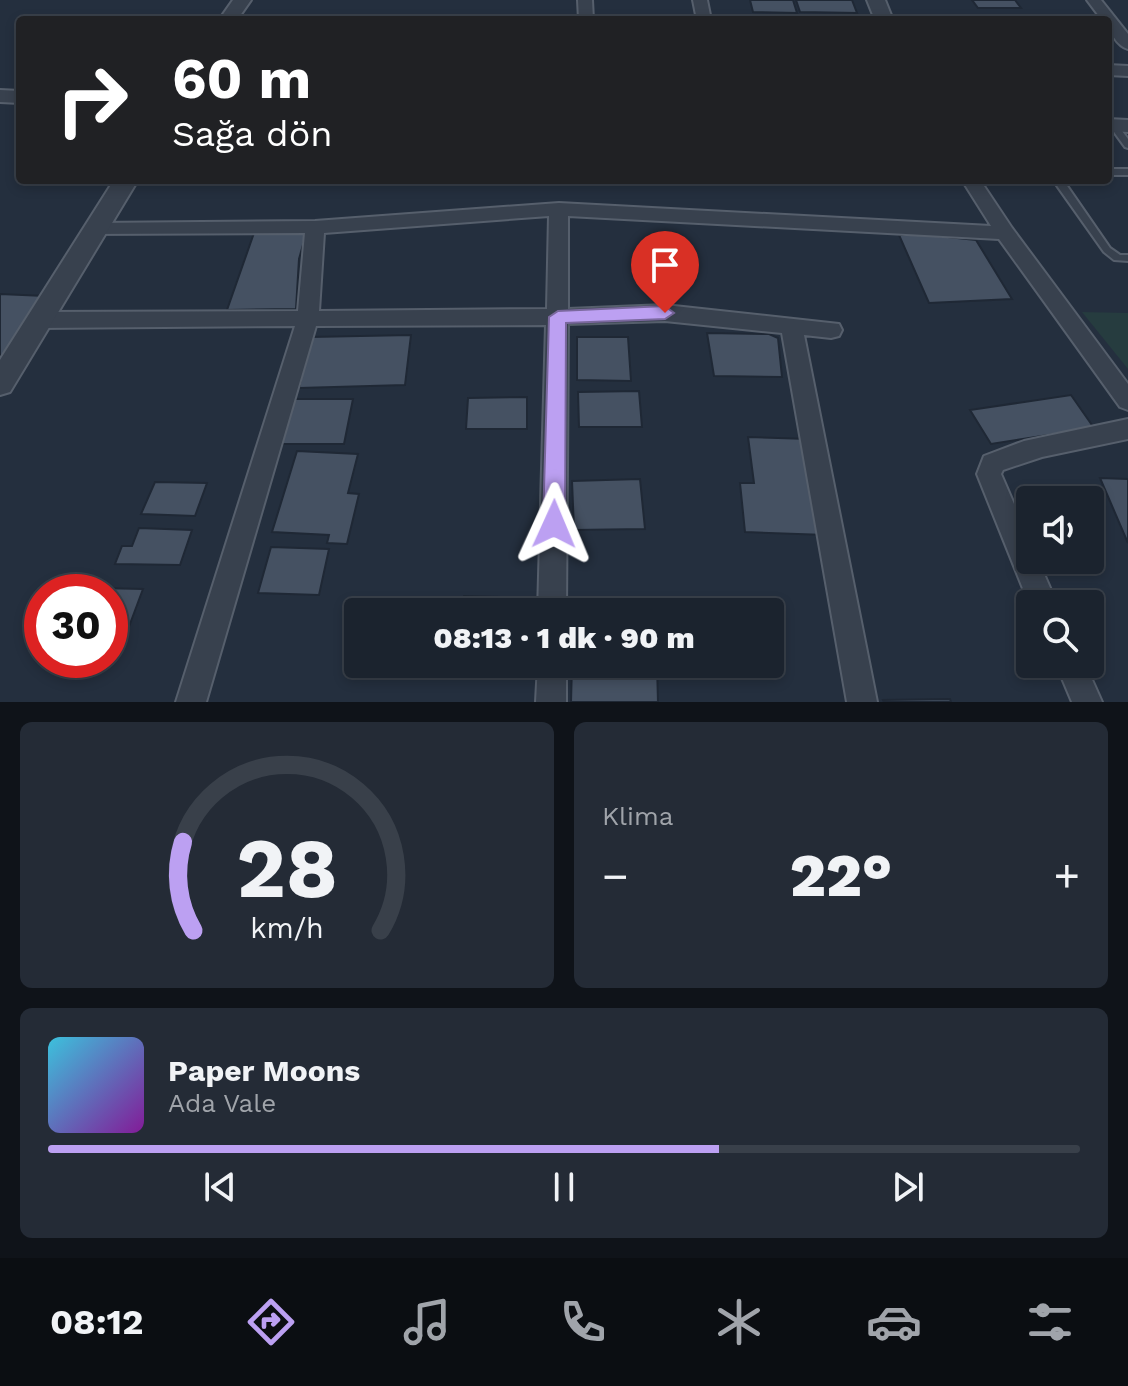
<!DOCTYPE html>
<html lang="tr">
<meta charset="utf-8">
<style>
:root{--surface:#1b232e;--page:#242b36;--text:#f1f3f6;--muted:#a0a4aa;--line:#39404a;--accent:#bca0f2}
body{margin:0;font-family:"Work Sans",sans-serif;background:var(--page);color:var(--text);height:100vh;display:flex;flex-direction:column;font-size:30px;white-space:nowrap}
*{box-sizing:border-box;margin:0}
p{font-size:26px;color:var(--muted)}
.icon{flex:none;width:44px;height:44px;fill:none;stroke:currentColor;stroke-width:2;stroke-linecap:round;stroke-linejoin:round}
.map{position:relative;height:702px;overflow:hidden}
.details{display:flex;flex-direction:column;gap:20px;padding:20px;background:#0f1319;flex:1}
.details>*{flex:none}
.hud{position:absolute;left:16px;top:16px;width:1096px;height:168px;border-radius:8px;box-shadow:0 4px 12px #0003,0 0 0 2px var(--line);background:#202124;color:#fff;overflow:hidden}
.fabs{position:absolute;left:1016px;top:486px;display:grid;gap:16px}
.fabs a{display:grid;place-items:center;width:88px;height:88px;border-radius:8px;background:var(--surface);box-shadow:0 4px 12px #0003,0 0 0 2px var(--line);font-size:40px}
.speed{position:absolute;left:24px;top:574px;display:flex;gap:16px;font-size:40px;font-weight:700;text-align:center}
.speed>*{display:grid;place-content:center;width:104px;height:104px;border-radius:50%;background:var(--surface);box-shadow:0 4px 12px #0003,0 0 0 2px var(--line);line-height:1}
.speed .limit{border:12px solid #d22;background:#fff;color:#111}
.pin{position:absolute;display:grid;place-items:center;width:68px;height:68px;color:#fff;margin:-82px -34px;border-radius:50% 50% 50% 0;rotate:-45deg;box-shadow:0 0 8px #0007}
.pin .icon{rotate:45deg}
.me{position:absolute;width:88px;margin:-44px;rotate:1deg;stroke-linejoin:round;filter:drop-shadow(0 0 6px #0008)}
.turn{display:flex;align-items:center;gap:28px;height:168px;padding:0 24px;font-size:36px}
.turn .icon{width:104px;height:104px;stroke-width:2.5}
.turn b{display:block;font-size:56px;line-height:68px}
.big{font-size:60px;font-weight:800;line-height:1.1}
.details .card{flex:1;display:flex;flex-direction:column;justify-content:center;gap:12px;min-width:0;padding:0 28px;border-radius:12px;background:var(--page)}
.details .dial{align-items:center;gap:0}
.dial svg{height:208px;overflow:visible;fill:none;stroke:var(--line);stroke-width:7;stroke-linecap:round;text-anchor:middle}
.dial text{fill:var(--text);stroke:none}
.song{display:flex;align-items:center;gap:24px}
.cover{width:96px;height:96px;border-radius:12px;background:linear-gradient(135deg,hsl(190 70% 55%),hsl(290 70% 35%))}
.played{height:8px;border-radius:4px;background:linear-gradient(90deg,var(--accent) 65%,var(--line) 65%)}
.keys{display:flex;justify-content:space-around;direction:ltr}
.heat{display:flex;justify-content:space-between;align-items:center;font-size:44px;direction:ltr}
.details .tiles{flex:1;display:grid;gap:20px;grid-template-columns:1fr 1fr}
.card:last-child{grid-column:span 2}
.trip{position:absolute;left:344px;top:598px;width:440px;height:80px;border-radius:8px;background:var(--surface);box-shadow:0 4px 12px #0003,0 0 0 2px var(--line);font-weight:800;line-height:80px;text-align:center}
.tab-bar{display:flex;height:128px;justify-content:space-around;align-items:center;background:#0b0e12;color:var(--muted)}
.tab-bar .icon{width:56px;height:56px}
.tab-bar .selected{color:var(--accent)}
.tab-bar b{font-size:36px;color:var(--text)}
.map>svg:first-child{display:block}
.green{fill:#263c3f}
.building{fill:#455162;stroke:#1f2835;stroke-width:2}
.lines{fill:none;stroke-linecap:round;stroke-linejoin:round}
.service-casing{stroke:#565f6c;stroke-width:4}
.minor-casing{stroke:#565f6c;stroke-width:4}
.tertiary-casing{stroke:#565f6c;stroke-width:4}
.service{fill:#38414e;fill-rule:evenodd}
.minor{fill:#38414e;fill-rule:evenodd}
.tertiary{fill:#38414e;fill-rule:evenodd}
.route{fill:#bca0f2;stroke:#7a689d;stroke-width:2}
</style>
<div class="map">
<svg width="1128" height="702" viewBox="0 0 1128 702">
<rect width="100%" height="100%" fill="#242f3e"/>
<path class="green" d="M1082,312L1128,313V369Z"/>
<path class="building" d="M750,0H793L797,13L753,12Z
M796,0H852L857,13L800,12Z
M972,0H1015L1021,8H978Z
M254,233L306,234L299,259L296,309L227,310Z
M899,235H929L976,240L1012,299L929,303Z
M0,294L45,296L0,369Z
M707,333L769,334L778,338L782,377L714,376Z
M411,335L405,385L299,388L310,337Z
M577,337H628L631,381L577,380Z
M639,391L642,427H579L578,392Z
M1071,395L1094,428L991,444L970,410Z
M527,397V429H466L468,398Z
M293,399H353L344,444H281Z
M748,437L809,439L826,535L745,532L740,483H754Z
M297,451L358,454L348,493L359,494L347,544L327,543L329,535L272,532Z
M1100,478L1128,479V543Z
M640,479L645,529L574,530L572,481Z
M155,482L207,483L195,516L141,514Z
M139,528L192,530L180,565L115,564L122,546H132Z
M271,547L329,549L319,595L258,593Z
M57,587L143,589L124,640L110,639V592H55Z
M464,596L536,598V612H462Z
M456,664H533V671L455,668Z
M572,664H657L658,702H571Z
M950,699L951,702H884L883,700Z"/>
<g class="lines">
<g class="service-casing">
<path id="service" d="M1113,122L1116,123L1128,139V148L1125,147L1109,125Z
M1108,169H1128V175H1108Z
M1053,180H1063L1110,248L1120,255H1128V261L1114,260L1104,252Z"/>
</g>
<g class="minor-casing">
<path id="minor" d="M578,0H592L593,20H579Z
M693,0H707L711,20H697Z
M1087,0H1101L1128,34V49C1117,46 1108,30 1108,20H1102Z
M1108,65L1128,66V76L1108,75Z
M962,180H980L1012,228L1128,384V410L1120,407L999,239L568,216V309L665,305L839,324L842,330L839,336L831,338L804,335L877,702H847L782,333L665,321L568,324L566,612H538L546,325L316,326L206,702H176L295,326L39,328L31,326L28,320L31,314L39,312L298,311L305,233L87,234L84,229L94,223L315,221L559,203L991,226ZM549,216L547,309L319,311L324,233Z
M1128,419V439L1042,457L1003,470L1001,474L1030,541V560H1038L1057,604L1030,606L977,474L984,456L1024,441Z
M538,664H566V702H536Z
M1056,664H1085L1102,702H1072Z"/>
</g>
<g class="tertiary-casing">
<path id="tertiary" d="M233,0H251L237,20H219Z
M867,0H885L893,20H875Z
M0,90L20,91V103L0,102Z
M1108,119L1128,120V132L1108,131Z
M114,180H138L10,392L0,395V360Z"/>
</g>
<use href="#service" class="service"/>
<use href="#minor" class="minor"/>
<use href="#tertiary" class="tertiary"/>
</g>
<path class="route" d="M665,306L674,313L665,319L566,323L565,524L562,530L554,533L546,530L543,524L549,317L558,311Z"/>
</svg>
<div class="fabs">
<a><svg class="icon" aria-label="sound" viewBox="0 0 24 24"><path d="M4 9h4l5-4v14l-5-4H4zM17 9q2 3 0 6"/></svg></a>
<a><svg class="icon" aria-label="search" viewBox="0 0 24 24"><circle cx="10" cy="10" r="6"/><path d="M15 15l6 6"/></svg></a>
</div>
<div class="speed"><div class="limit">30</div></div>
<div class="pin" style="left:665px;top:313px;background:#d93025"><svg class="icon" aria-label="arrive" viewBox="0 0 24 24"><path d="M6 21V4h12l-3 4 3 4H6"/></svg></div>
<svg class="me" style="left:554px;top:524px" viewBox="-20 -20 40 40"><path d="M0-17L14 15 0 8-14 15z" fill="#bca0f2" stroke="#fff" stroke-width="4"/></svg>
<div class="trip">08:13 · 1 dk · 90 m</div>
<div class="hud">
<div class="turn"><svg class="icon" aria-label="right" viewBox="0 0 24 24"><path d="M7 20v-9h11M14 6l5 5-5 5"/></svg><div><b>60 m</b>Sağa dön</div></div>
</div>
</div>
<section class="details">
<div class="tiles">
<div class="card dial"><svg viewBox="0 0 100 80">
<path d="M14 69A42 42 0 1 1 86 69"/>
<path d="M14 69A42 42 0 0 1 10 35" stroke="#bca0f2"/>
<text x="50" y="56" font-size="32" font-weight="700">28</text>
<text x="50" y="72" font-size="11">km/h</text>
</svg></div>
<div class="card"><p>Klima</p>
<div class="heat"><a>−</a><b class="big">22°</b><a>+</a></div>
</div>
<div class="card">
<div class="song"><i class="cover"></i><div><b>Paper Moons</b><p>Ada Vale</p></div></div>
<div class="played"></div>
<div class="keys"><svg class="icon" aria-label="previous" viewBox="0 0 24 24"><path d="M18 5L8 12l10 7zM5 5v14"/></svg><svg class="icon" aria-label="pause" viewBox="0 0 24 24"><path d="M8 5v14M16 5v14"/></svg><svg class="icon" aria-label="next" viewBox="0 0 24 24"><path d="M6 5l10 7-10 7zM19 5v14"/></svg></div>
</div>
</div>
</section>
<nav class="tab-bar">
<b>08:12</b>
<svg class="icon selected" aria-label="directions" viewBox="0 0 24 24"><path d="M12 3l9 9-9 9-9-9zM9 14v-3h6M13 9l2 2-2 2"/></svg>
<svg class="icon" aria-label="music" viewBox="0 0 24 24"><path d="M9 18V5l10-2v13"/><circle cx="6" cy="18" r="3"/><circle cx="16" cy="16" r="3"/></svg>
<svg class="icon" aria-label="phone" viewBox="0 0 24 24"><path d="M5 4h4l2 5-3 2q2 4 5 5l2-3 5 2v4C11 20 4 13 5 4z"/></svg>
<svg class="icon" aria-label="climate" viewBox="0 0 24 24"><path d="M12 3v18M4 7l16 10M4 17L20 7"/></svg>
<svg class="icon" aria-label="car" viewBox="0 0 24 24"><path d="M5 17H2v-5l4-1 3-4h7l3 4 3 1v5h-3M9 17h6M6 11h13"/><circle cx="7" cy="17" r="2"/><circle cx="17" cy="17" r="2"/></svg>
<svg class="icon" aria-label="filters" viewBox="0 0 24 24"><path d="M4 7h16M4 17h16"/><circle cx="9" cy="7" r="2"/><circle cx="15" cy="17" r="2"/></svg>
</nav>
